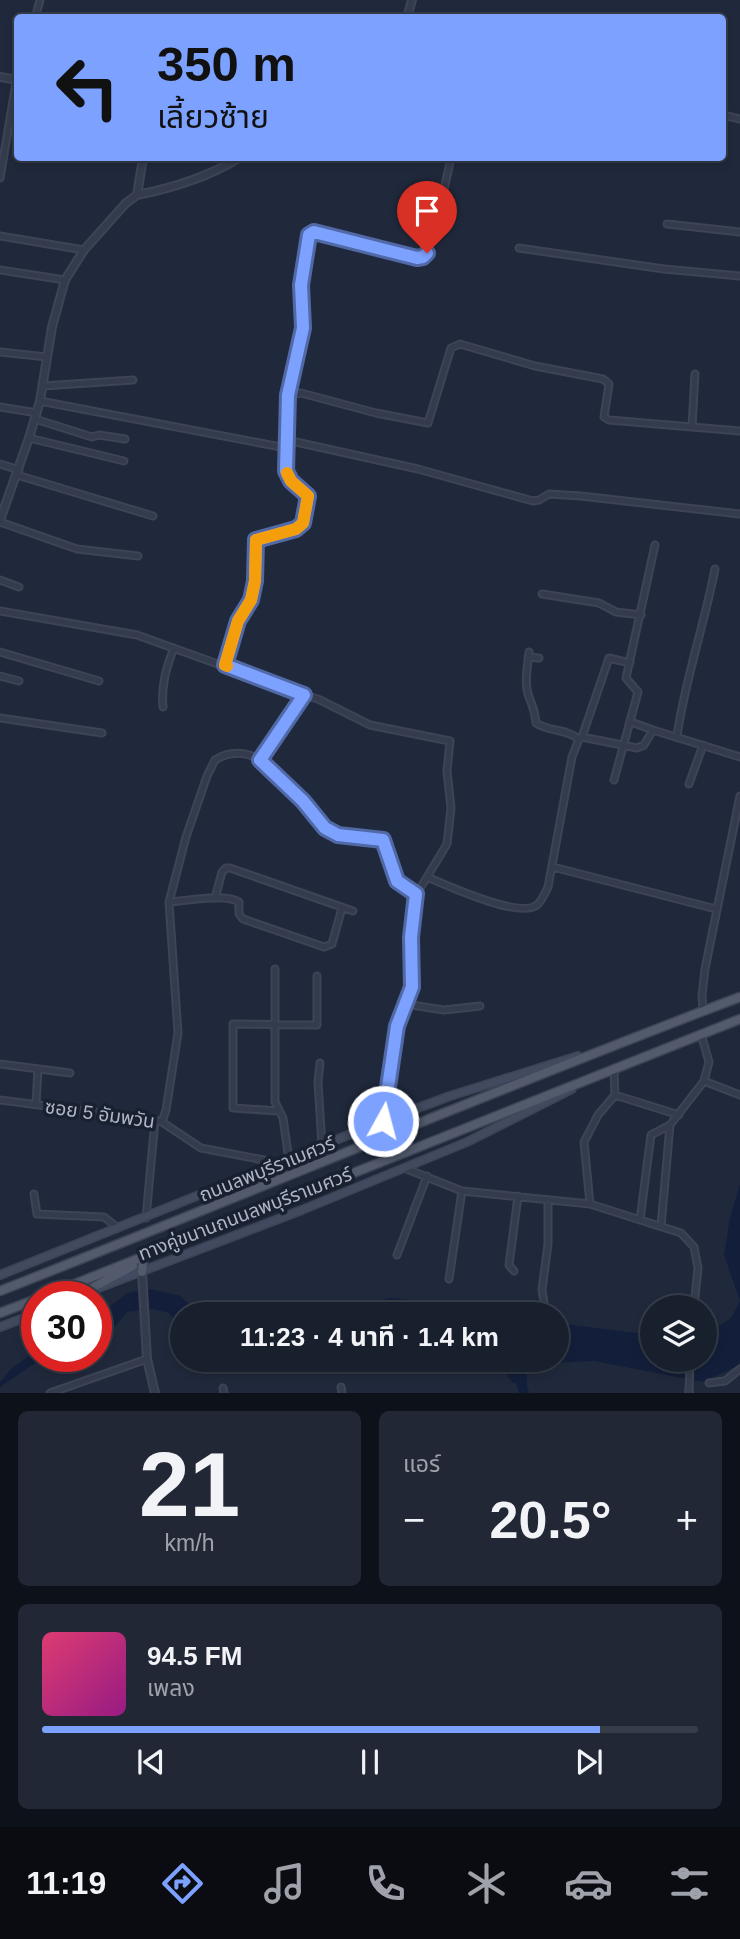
<!DOCTYPE html>
<html lang="th">
<meta charset="utf-8">
<style>
:root{--surface:#181f2d;--page:#212735;--text:#f1f3f6;--muted:#9fa2aa;--line:#363d49;--accent:#7ca1ff}
body{margin:0;font-family:Arial,"Noto Sans Thai",sans-serif;background:var(--page);color:var(--text);height:100vh;display:flex;flex-direction:column;font-size:26px;white-space:nowrap}
*{box-sizing:border-box;margin:0}
p{font-size:23px;color:var(--muted)}
.icon{flex:none;width:38px;height:38px;fill:none;stroke:currentColor;stroke-width:2;stroke-linecap:round;stroke-linejoin:round}
.map{position:relative;height:1393px;overflow:hidden}
.details{display:flex;flex-direction:column;gap:18px;padding:18px;background:#0d1119;flex:1}
.details>*{flex:none}
.top-card{position:absolute;left:14px;top:14px;width:712px;height:147px;border-radius:7px;box-shadow:0 4px 10px #0003,0 0 0 2px var(--line);background:#7ca1ff;color:#111;overflow:hidden}
.tools{position:absolute;left:640px;top:1295px;display:grid;gap:14px}
.tools a{display:grid;place-items:center;width:77px;height:77px;border-radius:50%;background:var(--surface);box-shadow:0 4px 10px #0003,0 0 0 2px var(--line);font-size:35px}
.speed{position:absolute;left:21px;top:1281px;display:flex;gap:14px;font-size:35px;font-weight:700;text-align:center}
.speed>*{display:grid;place-content:center;width:91px;height:91px;border-radius:50%;background:var(--surface);box-shadow:0 4px 10px #0003,0 0 0 2px var(--line);line-height:1}
.speed .limit{border:10px solid #d22;background:#fff;color:#111}
.pin{position:absolute;display:grid;place-items:center;width:60px;height:60px;color:#fff;margin:-72px -30px;border-radius:50% 50% 50% 0;rotate:-45deg;box-shadow:0 0 7px #0007}
.pin .icon{rotate:45deg}
.me{position:absolute;width:77px;margin:-38px;rotate:7deg;stroke-linejoin:round;filter:drop-shadow(0 0 5px #0008)}
.turn{display:flex;align-items:center;gap:24px;height:147px;padding:0 28px;font-size:32px}
.turn .icon{width:91px;height:91px;stroke-width:2.5}
.turn b{display:block;font-size:49px;line-height:60px}
.big{font-size:52px;font-weight:700;line-height:1.1}
.details .card{flex:1;display:flex;flex-direction:column;justify-content:center;gap:10px;min-width:0;padding:0 24px;border-radius:10px;background:var(--page)}
.details .dial{align-items:center;gap:0}
.dial b{font-size:91px;line-height:1}
.song{display:flex;align-items:center;gap:21px}
.cover{width:84px;height:84px;border-radius:10px;background:linear-gradient(135deg,hsl(340 70% 55%),hsl(310 70% 35%))}
.played{height:7px;border-radius:4px;background:linear-gradient(90deg,var(--accent) 85%,var(--line) 85%)}
.keys{display:flex;justify-content:space-around;direction:ltr}
.heat{display:flex;justify-content:space-between;align-items:center;font-size:38px;direction:ltr}
.details .tiles{flex:1;display:grid;gap:18px;grid-template-columns:1fr 1fr}
.card:last-child{grid-column:span 2}
.trip{position:absolute;left:170px;top:1302px;width:399px;height:70px;border-radius:35px;background:var(--surface);box-shadow:0 4px 10px #0003,0 0 0 2px var(--line);font-weight:700;line-height:70px;text-align:center}
.tab-bar{display:flex;height:112px;justify-content:space-around;align-items:center;background:#0a0c12;color:var(--muted)}
.tab-bar .icon{width:49px;height:49px}
.tab-bar .current{color:var(--accent)}
.tab-bar b{font-size:32px;color:var(--text)}
.map>svg:first-child{display:block}
.water{fill:#131f3a}
.lines{fill:none;stroke-linecap:round;stroke-linejoin:round}
.river{stroke:#131f3a;stroke-width:10}
.minor-casing{stroke:#3d4455;stroke-width:9}
.tertiary-casing{stroke:#3d4455;stroke-width:10}
.secondary-casing{stroke:#3d4455;stroke-width:10}
.primary-casing{stroke:#3d4455;stroke-width:11}
.minor{stroke:#343b4c;stroke-width:5}
.tertiary{stroke:#343b4c;stroke-width:6}
.secondary{stroke:#414a5f;stroke-width:7}
.primary{stroke:#525a6c;stroke-width:8}
.route-casing{stroke:#5169a6;stroke-width:18}
.route{stroke:#7ca1ff;stroke-width:12}
.slow{stroke:#f59e0b;stroke-width:12}
.labels{text-anchor:middle;dominant-baseline:central;stroke-width:7;stroke-linejoin:round;paint-order:stroke}
.street-label{font-size:19px;fill:#afb6c8;stroke:#192030}
</style>
<div class="map">
<svg width="740" height="1393" viewBox="0 0 740 1393">
<rect width="100%" height="100%" fill="#20293c"/>
<path class="water" d="M740,1184V1362L737,1366L703,1382L594,1361L527,1364V1382L513,1383L496,1360H556L557,1323L653,1335V1360H705V1335L731,1318L740,1301L724,1255L730,1217Z
M150,1289L181,1296L198,1314H182V1329L169,1313L152,1309L127,1312L110,1332L96,1339V1318L127,1293Z
M391,1298L431,1302L485,1314H362L369,1302Z
M37,1350V1356H50L37,1362L0,1387V1382L12,1368Z
M266,1360H317C296,1370 286,1371 266,1360Z"/>
<g class="lines">
<path class="river" d="M515,1360L524,1393"/>
<g class="minor-casing">
<path id="minor" d="M35,18L40,0
M723,115L740,119
M0,178L18,71
M667,224L740,232
M0,236L84,250
M519,248L664,269L740,276
M0,270L65,280
M0,352L47,357
M43,386L133,380
M288,395L303,328L301,285L308,235L314,232L417,258L423,257L427,253L441,203L451,158
M40,401L286,448
M0,407L37,413
M35,419L92,437L99,435L125,439
M692,427L695,374
M29,438L124,461
M287,440L288,395L301,393L376,413L428,423L451,348L460,344L535,366L603,379L609,384L604,417L609,420L740,431
M0,464L19,470
M17,475L153,516
M0,522L77,549L138,556
M0,580L19,587
M542,594L599,603L616,612L641,615
M0,611L137,635L304,695L260,760L303,801L325,828L338,835L383,840L397,881L416,895
M0,652L99,681
M529,652C528,665 524,681 528,694C532,706 535,709 536,723C549,732 565,728 579,739
M528,657L539,658
M225,665L238,621L251,600L255,581L256,540L296,529L303,523L308,496C287,476 284,471 287,440L418,469L533,501L539,500L549,494L581,496L740,514
M0,676L19,681
M304,695L318,699L370,725L450,741L447,771L451,808L447,844L427,877
M163,707C161,686 166,668 174,648
M0,718L102,733
M631,722L653,730
M677,736C685,680 704,626 715,569
M582,737L609,658L630,663
M614,780L638,692L626,678L655,545
M689,784L703,745
M553,867L716,909
M215,898L222,872L226,868H230L353,911
M169,902C187,901 225,893 239,902V914L243,919L324,947L332,944L342,908
M275,969V1102L283,1118L289,1160
M405,1004L444,1010L480,1006
M703,1011L702,996L705,969L740,796
M320,1063L318,1082L322,1146
M0,1064L70,1073
M704,1081L740,1095
M615,1095L679,1115
M0,1100L155,1120L162,1122L201,1148L264,1160L272,1167
M36,1104L38,1069
M279,1111L233,1108V1024L317,1025V976
M383,1121L397,1026L412,987L411,937L416,895L427,877C446,885 519,919 537,905C542,901 545,893 548,887L572,757L579,739L582,737L637,748L644,745L653,730L740,757
M162,1122L166,1110L178,1033L169,902L186,837L207,776L215,760C229,751 246,751 260,760
M404,1168L462,1191L590,1204L681,1233L694,1247L698,1268L694,1307
M34,1194L37,1214L104,1217L118,1228
M590,1204L584,1142L598,1115L615,1095L614,1069
M146,1218L155,1120
M640,1220L651,1135L670,1125L704,1081L709,1062L701,1034
M661,1226L670,1125
M397,1255L427,1176
M514,1271L509,1265L518,1196
M449,1279L462,1191
M546,1314L542,1290L548,1244V1200
M709,1383L725,1381L740,1369
M341,1387L342,1393
M223,1388L224,1393
M689,1392L690,1360
M50,1393L147,1359"/>
</g>
<g class="tertiary-casing">
<path id="tertiary" d="M407,18L412,0
M0,77L18,80
M137,195C173,188 208,177 239,158
M0,520L29,438L40,401L52,327L65,280L84,250L126,203L137,195L143,158
M142,1272L147,1359L155,1393
M689,1392V1393"/>
</g>
<g class="secondary-casing">
<path id="secondary" d="M0,1275L383,1121L450,1096L578,1056
M93,1290L302,1210L467,1142L572,1089
M0,1327L37,1313"/>
</g>
<g class="primary-casing">
<path id="primary" d="M142,1272L143,1261
M0,1291C247,1194 492,1091 740,997
M42,1297L740,1019
M75,1297L133,1266
M0,1313L37,1299"/>
</g>
<use href="#minor" class="minor"/>
<use href="#tertiary" class="tertiary"/>
<use href="#secondary" class="secondary"/>
<use href="#primary" class="primary"/>
</g>
<g class="lines">
<g class="route-casing">
<path id="route" d="M383,1121L397,1026L412,987L411,937L416,894L397,881L383,840L338,835L325,828L303,801L260,760L304,695L225,665L238,621L251,600L255,581L256,540L296,529L303,523L308,496L291,481L286,471L288,395L303,328L301,285L309,235L314,232L417,258L423,257L427,253"/>
</g>
<use href="#route" class="route"/>
<path class="slow" d="M227,666L225,665L238,621L251,600L255,581L256,540L296,529L303,523L308,496L291,481L287,473"/>
</g>
<g class="labels">
<g class="street-label">
<text transform="translate(100 1114) rotate(8)">ซอย 5 อัมพวัน</text>
<text transform="translate(267 1169) rotate(-22)">ถนนลพบุรีราเมศวร์</text>
<text transform="translate(245 1214) rotate(-21)">ทางคู่ขนานถนนลพบุรีราเมศวร์</text>
</g>
</g>
</svg>
<div class="tools">
<a><svg class="icon" aria-label="layers" viewBox="0 0 24 24"><path d="M12 4l9 5-9 5-9-5zM3 14l9 5 9-5"/></svg></a>
</div>
<div class="speed"><div class="limit">30</div></div>
<div class="pin" style="left:427px;top:253px;background:#d93025"><svg class="icon" aria-label="arrive" viewBox="0 0 24 24"><path d="M6 21V4h12l-3 4 3 4H6"/></svg></div>
<svg class="me" style="left:383px;top:1121px" viewBox="-20 -20 40 40"><circle r="17" fill="#7ca1ff" stroke="#fff" stroke-width="3"/><path d="M0-11L8 9 0 5-8 9z" fill="#fff"/></svg>
<div class="trip">11:23 · 4 นาที · 1.4 km</div>
<div class="top-card">
<div class="turn"><svg class="icon" aria-label="left" viewBox="0 0 24 24"><path d="M17 20v-9H6M10 6l-5 5 5 5"/></svg><div><b>350 m</b>เลี้ยวซ้าย</div></div>
</div>
</div>
<section class="details">
<div class="tiles">
<div class="card dial"><b>21</b><p>km/h</p></div>
<div class="card"><p>แอร์</p>
<div class="heat"><a>−</a><b class="big">20.5°</b><a>+</a></div>
</div>
<div class="card">
<div class="song"><i class="cover"></i><div><b>94.5 FM</b><p>เพลง</p></div></div>
<div class="played"></div>
<div class="keys"><svg class="icon" aria-label="previous" viewBox="0 0 24 24"><path d="M18 5L8 12l10 7zM5 5v14"/></svg><svg class="icon" aria-label="pause" viewBox="0 0 24 24"><path d="M8 5v14M16 5v14"/></svg><svg class="icon" aria-label="next" viewBox="0 0 24 24"><path d="M6 5l10 7-10 7zM19 5v14"/></svg></div>
</div>
</div>
</section>
<nav class="tab-bar">
<b>11:19</b>
<svg class="icon current" aria-label="directions" viewBox="0 0 24 24"><path d="M12 3l9 9-9 9-9-9zM9 14v-3h6M13 9l2 2-2 2"/></svg>
<svg class="icon" aria-label="music" viewBox="0 0 24 24"><path d="M9 18V5l10-2v13"/><circle cx="6" cy="18" r="3"/><circle cx="16" cy="16" r="3"/></svg>
<svg class="icon" aria-label="phone" viewBox="0 0 24 24"><path d="M5 4h4l2 5-3 2q2 4 5 5l2-3 5 2v4C11 20 4 13 5 4z"/></svg>
<svg class="icon" aria-label="climate" viewBox="0 0 24 24"><path d="M12 3v18M4 7l16 10M4 17L20 7"/></svg>
<svg class="icon" aria-label="car" viewBox="0 0 24 24"><path d="M5 17H2v-5l4-1 3-4h7l3 4 3 1v5h-3M9 17h6M6 11h13"/><circle cx="7" cy="17" r="2"/><circle cx="17" cy="17" r="2"/></svg>
<svg class="icon" aria-label="filters" viewBox="0 0 24 24"><path d="M4 7h16M4 17h16"/><circle cx="9" cy="7" r="2"/><circle cx="15" cy="17" r="2"/></svg>
</nav>
